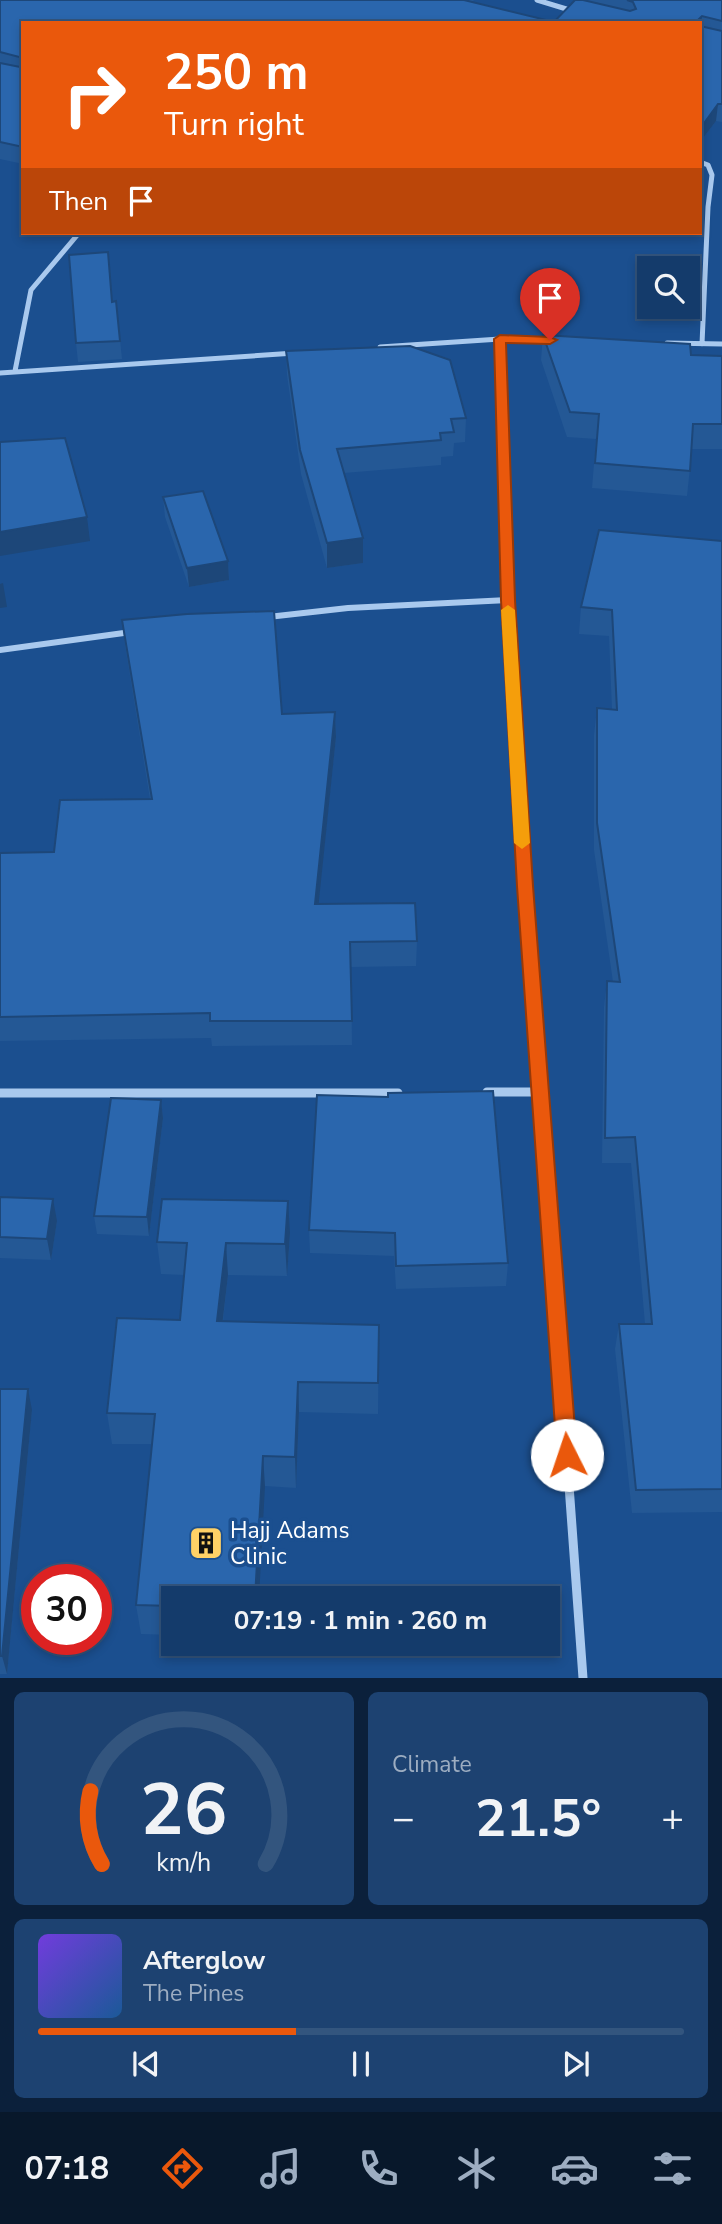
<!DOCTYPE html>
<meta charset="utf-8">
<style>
:root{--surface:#143b6b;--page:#1d4271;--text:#f1f3f6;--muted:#9dadc1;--line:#33557e;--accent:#ea580c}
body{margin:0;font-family:"Nunito Sans",sans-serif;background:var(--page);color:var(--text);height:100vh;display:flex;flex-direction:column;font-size:26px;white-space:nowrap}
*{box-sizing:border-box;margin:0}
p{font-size:23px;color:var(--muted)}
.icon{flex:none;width:38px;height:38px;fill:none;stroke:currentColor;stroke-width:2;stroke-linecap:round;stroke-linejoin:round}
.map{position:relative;height:1678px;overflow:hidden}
.side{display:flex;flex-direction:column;gap:14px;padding:14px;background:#0b203b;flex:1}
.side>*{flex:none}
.guide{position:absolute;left:21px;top:21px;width:681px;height:214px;border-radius:0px;box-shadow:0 4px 10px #0003,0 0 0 2px var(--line);background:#ea580c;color:#fff;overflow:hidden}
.controls{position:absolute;left:637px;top:256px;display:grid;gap:14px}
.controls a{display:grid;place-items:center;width:63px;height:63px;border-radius:0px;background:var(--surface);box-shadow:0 4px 10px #0003,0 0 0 2px var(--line);font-size:35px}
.speed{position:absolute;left:21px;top:1564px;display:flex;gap:14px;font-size:35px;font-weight:700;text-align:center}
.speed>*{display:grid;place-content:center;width:91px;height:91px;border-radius:50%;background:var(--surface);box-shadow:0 4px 10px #0003,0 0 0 2px var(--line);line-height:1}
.speed .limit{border:10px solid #d22;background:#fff;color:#111}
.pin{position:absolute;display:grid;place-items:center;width:60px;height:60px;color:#fff;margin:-72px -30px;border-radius:50% 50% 50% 0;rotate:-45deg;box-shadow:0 0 7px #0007}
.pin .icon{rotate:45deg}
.me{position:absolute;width:77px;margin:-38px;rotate:356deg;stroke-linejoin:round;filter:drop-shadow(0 0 5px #0008)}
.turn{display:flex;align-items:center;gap:24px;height:147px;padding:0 28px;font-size:32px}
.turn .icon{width:91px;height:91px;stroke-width:2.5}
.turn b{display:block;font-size:49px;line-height:60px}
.then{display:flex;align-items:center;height:66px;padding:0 28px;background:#0003;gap:14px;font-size:26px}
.big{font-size:52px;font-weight:700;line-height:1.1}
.side .widget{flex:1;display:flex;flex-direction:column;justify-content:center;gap:10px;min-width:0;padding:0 24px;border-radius:10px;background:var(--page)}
.side .dial{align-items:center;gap:0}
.dial svg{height:182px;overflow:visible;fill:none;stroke:var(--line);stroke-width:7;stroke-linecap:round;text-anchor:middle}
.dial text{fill:var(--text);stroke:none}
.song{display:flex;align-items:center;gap:21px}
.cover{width:84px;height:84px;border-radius:10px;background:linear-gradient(135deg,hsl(260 70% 55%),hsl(210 70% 35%))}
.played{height:7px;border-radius:4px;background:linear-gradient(90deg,var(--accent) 40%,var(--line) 40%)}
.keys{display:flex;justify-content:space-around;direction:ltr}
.heat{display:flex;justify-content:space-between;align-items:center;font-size:38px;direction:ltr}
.side .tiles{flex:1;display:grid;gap:14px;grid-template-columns:1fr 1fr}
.widget:last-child{grid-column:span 2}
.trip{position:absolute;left:161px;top:1586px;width:399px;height:70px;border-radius:0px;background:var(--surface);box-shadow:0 4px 10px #0003,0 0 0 2px var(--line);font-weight:700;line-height:70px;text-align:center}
.dock{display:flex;height:112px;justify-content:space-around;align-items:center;background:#08182b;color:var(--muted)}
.dock .icon{width:49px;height:49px}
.dock .on{color:var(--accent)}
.dock b{font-size:32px;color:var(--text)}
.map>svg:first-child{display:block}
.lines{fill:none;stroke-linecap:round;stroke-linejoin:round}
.street-far2{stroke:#a9c9ee;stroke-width:5}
.street-far1{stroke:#a9c9ee;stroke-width:6}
.street{stroke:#a9c9ee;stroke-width:9}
.wall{fill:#245895}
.shaded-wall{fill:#1d4779}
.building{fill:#2a66ad;stroke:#1d4779;stroke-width:2}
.route{fill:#ea580c;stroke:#983908;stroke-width:2}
.slow{fill:#f59e0b}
.labels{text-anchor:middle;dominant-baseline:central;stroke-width:7;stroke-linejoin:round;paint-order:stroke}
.near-poi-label{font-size:23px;fill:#fff;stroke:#1b4f8f;text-anchor:start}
</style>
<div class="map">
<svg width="722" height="1678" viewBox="0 0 722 1678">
<rect width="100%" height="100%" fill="#1b4f8f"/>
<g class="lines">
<path class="street-far2" d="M537,0L573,11
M700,162L708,165L712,175L708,207L702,344
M500,339L503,429
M667,343L722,344
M380,347L500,339L550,340
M15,371L31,290L79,233
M0,373L295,353"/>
<path class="street-far1" d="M503,428L508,600L532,978
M268,617L348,608L508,600
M0,650L131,632"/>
<path class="street" d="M532,976L583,1678
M487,1092H542
M0,1093H398"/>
</g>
<path class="wall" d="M0,0H474L472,2L554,22L575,0H722V122L716,121L700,142V23H23V164L0,159Z
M116,301L122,359L78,362L76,343L112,302Z
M543,335L691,355L722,356V449H692L687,496L592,488L596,439L567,437L541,360Z
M286,351L466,418L465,442L454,443L453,456L441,457V465L344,473L363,538V563L327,568L301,474L287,375Z
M163,497L228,561L229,580L189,587L165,517Z
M722,541V1512L632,1513L615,1349L619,1324H645L631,1163H602L604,1007L607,981L613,982L594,850V735L597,708L612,710L609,636L579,634L581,607Z
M122,620L282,714L335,712L336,737L318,904L417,941L416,966L351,967L352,1045L212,1046L211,1038L0,1041V853L54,852L150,799L125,645Z
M317,1095L508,1263L506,1286L396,1289L394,1256L310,1253L309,1230Z
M161,1100L163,1118L149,1236L97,1234L94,1216Z
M0,1197L57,1221L51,1260L0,1258Z
M290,1233L287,1276L228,1275L223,1321L379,1325L378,1414L299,1412L296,1488L265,1486L173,1598V1635L141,1634L136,1605L152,1444H112L107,1413L180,1320L184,1275L161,1274L157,1242Z
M0,1389L32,1410L7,1674H0Z"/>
<path class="shaded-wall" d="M702,16L700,33V23H697V21Z
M718,104L716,121L700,142L702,126Z
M87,517L90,541L0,556V532Z
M363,538V563L327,568V543Z
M228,561L229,580L189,587L187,568Z
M3,583L7,607L0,608V584Z
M335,712L336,737L316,929L315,904Z
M161,1100L163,1118L149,1236L147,1217Z
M53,1199L57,1221L51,1260L47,1239Z
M288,1201L290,1233L287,1276L285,1244Z
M226,1243L228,1275L219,1352L217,1321Z
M298,1382L299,1412L296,1488L295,1457Z
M28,1389L32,1410L7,1674L2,1656Z
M263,1456L265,1486L259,1598H255Z"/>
<path class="building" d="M0,0H464L554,22L575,0H583L630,11L636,9L633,2L627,0H722V21L702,16L697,21L698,23H23V58L0,52Z
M700,26L722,31V104H718L702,126L700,125Z
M0,63L20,67L23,66V147L0,142Z
M108,252L112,302L116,301L120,341L76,343L69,255Z
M543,335L690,344L691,355L722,356V424H693L690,471L595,463L599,414L570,412Z
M410,346L450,360L466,418L451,419L454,432L440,433L441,440L337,449L363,538L327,543L300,450L286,351Z
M65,438L87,517L0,532V442Z
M203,491L228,561L187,568L163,497Z
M599,530L722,541V1489L636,1490L619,1324H652L635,1137L605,1138L607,981L620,982L597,823V708L617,710L612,610L581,607Z
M274,611L282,714L335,712L315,904L415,903L417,941L350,942L352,1021H210V1013L0,1017V853L54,852L60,800L152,799L122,620L187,614Z
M493,1091L508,1263L396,1266L395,1233L309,1230L317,1095L388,1097V1093Z
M111,1098L161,1100L147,1217L94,1216Z
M0,1197L53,1199L47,1239L0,1237Z
M162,1199L288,1201L285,1244L226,1243L217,1321L379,1325L378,1383L298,1382L295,1457L263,1456L255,1598H173V1606L136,1605L155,1414L107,1413L117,1318L180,1320L187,1243L157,1242Z
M0,1389H28L2,1656H0Z"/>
<path class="route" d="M500,335L550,337L557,340L550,344L506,343L515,600L533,886L577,1455L574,1461L567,1464L560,1461L557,1455L517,886L501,600L494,339Z"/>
<path class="slow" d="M508,605L515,610L530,843L522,849L514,843L501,610Z"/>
<defs>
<g id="building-square" transform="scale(1.75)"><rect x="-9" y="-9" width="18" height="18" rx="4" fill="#ffd166" stroke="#1b4f8f"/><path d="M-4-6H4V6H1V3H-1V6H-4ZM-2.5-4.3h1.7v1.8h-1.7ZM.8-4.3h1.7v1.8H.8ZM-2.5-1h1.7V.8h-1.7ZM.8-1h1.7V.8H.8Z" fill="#111"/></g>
</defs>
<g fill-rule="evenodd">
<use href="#building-square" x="206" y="1543"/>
</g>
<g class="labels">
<g class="near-poi-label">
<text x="230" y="1530">Hajj Adams<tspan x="230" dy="26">Clinic</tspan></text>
</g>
</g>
</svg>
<div class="controls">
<a><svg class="icon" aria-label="search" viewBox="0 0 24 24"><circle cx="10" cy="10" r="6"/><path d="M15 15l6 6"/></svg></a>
</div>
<div class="speed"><div class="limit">30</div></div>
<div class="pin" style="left:550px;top:340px;background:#d93025"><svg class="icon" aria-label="arrive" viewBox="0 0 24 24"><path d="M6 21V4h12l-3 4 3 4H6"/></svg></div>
<svg class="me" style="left:567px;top:1455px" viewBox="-20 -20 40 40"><circle r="19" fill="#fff"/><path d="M0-13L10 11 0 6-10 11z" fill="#ea580c"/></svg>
<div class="trip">07:19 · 1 min · 260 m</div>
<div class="guide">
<div class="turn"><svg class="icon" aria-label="right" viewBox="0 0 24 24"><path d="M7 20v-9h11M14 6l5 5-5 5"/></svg><div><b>250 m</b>Turn right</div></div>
<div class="then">Then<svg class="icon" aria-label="arrive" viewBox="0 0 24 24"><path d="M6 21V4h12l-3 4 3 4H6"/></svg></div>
</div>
</div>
<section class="side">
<div class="tiles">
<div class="widget dial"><svg viewBox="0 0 100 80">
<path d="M14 69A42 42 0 1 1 86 69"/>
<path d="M14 69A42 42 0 0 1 9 37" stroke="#ea580c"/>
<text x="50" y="56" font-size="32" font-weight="700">26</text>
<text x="50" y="72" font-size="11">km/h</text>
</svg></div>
<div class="widget"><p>Climate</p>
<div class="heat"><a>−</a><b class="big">21.5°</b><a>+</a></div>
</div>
<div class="widget">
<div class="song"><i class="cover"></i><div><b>Afterglow</b><p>The Pines</p></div></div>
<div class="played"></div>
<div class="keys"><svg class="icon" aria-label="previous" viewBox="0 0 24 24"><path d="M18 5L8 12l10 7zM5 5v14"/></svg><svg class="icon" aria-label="pause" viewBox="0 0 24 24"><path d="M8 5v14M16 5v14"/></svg><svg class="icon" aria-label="next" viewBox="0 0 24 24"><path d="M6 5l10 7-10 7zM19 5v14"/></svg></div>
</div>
</div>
</section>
<nav class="dock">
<b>07:18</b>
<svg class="icon on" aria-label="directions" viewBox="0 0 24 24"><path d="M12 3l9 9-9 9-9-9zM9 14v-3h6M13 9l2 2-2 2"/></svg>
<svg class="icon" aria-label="music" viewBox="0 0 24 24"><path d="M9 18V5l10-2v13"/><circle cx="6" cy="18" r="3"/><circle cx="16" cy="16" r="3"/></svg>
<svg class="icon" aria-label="phone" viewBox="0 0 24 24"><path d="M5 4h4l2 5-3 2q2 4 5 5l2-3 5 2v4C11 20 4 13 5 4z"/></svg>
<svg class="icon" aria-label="climate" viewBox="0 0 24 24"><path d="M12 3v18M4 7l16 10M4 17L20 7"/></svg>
<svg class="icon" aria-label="car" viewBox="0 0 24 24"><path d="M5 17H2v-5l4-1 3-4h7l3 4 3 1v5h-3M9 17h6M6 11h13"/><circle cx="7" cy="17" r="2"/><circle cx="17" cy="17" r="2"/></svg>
<svg class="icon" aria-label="filters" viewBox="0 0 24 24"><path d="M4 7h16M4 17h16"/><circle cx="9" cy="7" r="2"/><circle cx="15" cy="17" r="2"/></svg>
</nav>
